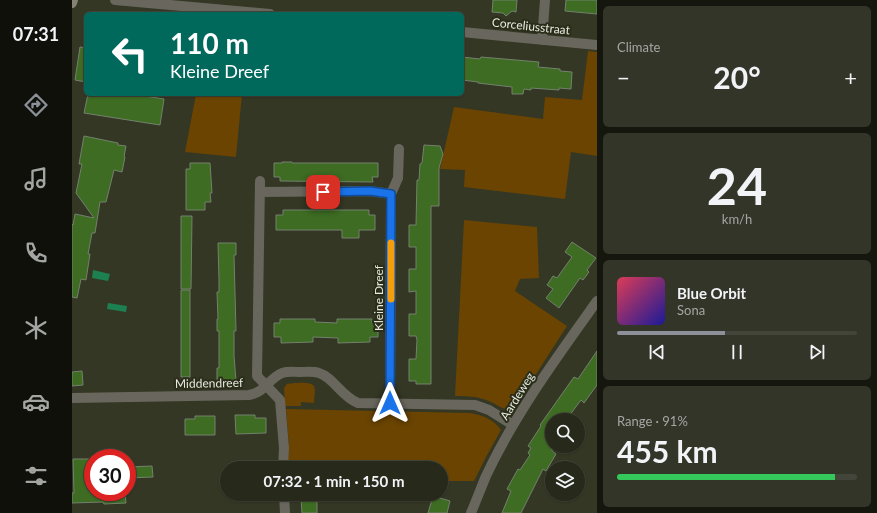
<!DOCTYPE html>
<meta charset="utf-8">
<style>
:root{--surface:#27291b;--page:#333528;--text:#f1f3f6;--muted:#a4a6a3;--line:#43453a;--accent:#8c9099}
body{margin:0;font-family:Lato,sans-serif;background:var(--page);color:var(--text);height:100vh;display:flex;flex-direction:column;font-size:15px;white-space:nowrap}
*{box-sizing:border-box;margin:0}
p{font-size:13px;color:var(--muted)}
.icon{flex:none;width:22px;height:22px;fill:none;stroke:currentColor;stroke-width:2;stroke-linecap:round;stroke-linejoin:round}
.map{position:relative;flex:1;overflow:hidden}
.details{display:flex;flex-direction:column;gap:6px;padding:6px;background:#15170f;width:280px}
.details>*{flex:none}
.top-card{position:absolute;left:12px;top:12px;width:380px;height:84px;border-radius:6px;box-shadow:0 1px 3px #0004,0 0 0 1px var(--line);background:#00695c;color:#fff;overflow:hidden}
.fabs{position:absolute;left:473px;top:413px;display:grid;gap:8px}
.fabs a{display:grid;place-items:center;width:40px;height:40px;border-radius:50%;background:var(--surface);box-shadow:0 1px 3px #0004,0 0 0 1px var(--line);font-size:20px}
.speed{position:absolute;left:12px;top:449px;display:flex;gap:8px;font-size:20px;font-weight:700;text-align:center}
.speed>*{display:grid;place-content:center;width:52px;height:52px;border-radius:50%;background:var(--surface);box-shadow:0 1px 3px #0004,0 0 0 1px var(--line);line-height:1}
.speed .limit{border:6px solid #d22;background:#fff;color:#111}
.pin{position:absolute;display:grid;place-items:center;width:34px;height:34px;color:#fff;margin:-17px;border-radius:8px;box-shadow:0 2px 6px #0006}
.me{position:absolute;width:44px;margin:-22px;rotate:0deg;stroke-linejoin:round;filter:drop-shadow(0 0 3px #0008)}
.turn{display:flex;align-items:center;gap:14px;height:84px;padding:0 20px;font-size:18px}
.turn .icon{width:52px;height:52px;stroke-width:2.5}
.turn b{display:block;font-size:28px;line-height:34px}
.big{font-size:30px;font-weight:700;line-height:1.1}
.details .tile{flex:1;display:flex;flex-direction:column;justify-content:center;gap:6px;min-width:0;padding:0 14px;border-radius:6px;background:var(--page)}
.details .dial{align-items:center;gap:0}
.dial b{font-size:52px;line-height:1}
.song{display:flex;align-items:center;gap:12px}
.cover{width:48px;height:48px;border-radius:6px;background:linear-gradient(135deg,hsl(350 70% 55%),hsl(240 70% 35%))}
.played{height:4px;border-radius:2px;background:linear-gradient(90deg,var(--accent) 45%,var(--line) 45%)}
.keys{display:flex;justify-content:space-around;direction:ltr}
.heat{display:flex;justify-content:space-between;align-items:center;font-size:22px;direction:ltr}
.charge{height:6px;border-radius:3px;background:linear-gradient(90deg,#34c759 91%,var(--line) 0)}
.trip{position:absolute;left:148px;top:461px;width:228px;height:40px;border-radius:20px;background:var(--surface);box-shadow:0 1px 3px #0004,0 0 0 1px var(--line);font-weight:700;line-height:40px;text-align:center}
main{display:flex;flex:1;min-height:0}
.tab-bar{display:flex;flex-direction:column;width:72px;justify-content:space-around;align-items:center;background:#10100b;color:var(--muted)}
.tab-bar .icon{width:28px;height:28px}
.tab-bar .selected{color:var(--accent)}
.tab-bar b{font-size:18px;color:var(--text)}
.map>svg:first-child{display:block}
.green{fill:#6a4400}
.water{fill:#1d8050}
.building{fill:#3d6c22;stroke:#74816e}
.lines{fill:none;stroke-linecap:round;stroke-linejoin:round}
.street{stroke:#69675d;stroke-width:10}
.secondary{stroke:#868273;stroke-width:10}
.route-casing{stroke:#114b97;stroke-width:10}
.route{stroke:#1a73e8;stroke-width:7}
.slow{stroke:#f59e0b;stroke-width:7}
.labels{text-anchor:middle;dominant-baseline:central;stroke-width:4;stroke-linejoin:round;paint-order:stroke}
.street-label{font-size:12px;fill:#e7eadd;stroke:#2a2d1a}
</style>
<main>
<nav class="tab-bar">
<b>07:31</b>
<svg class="icon selected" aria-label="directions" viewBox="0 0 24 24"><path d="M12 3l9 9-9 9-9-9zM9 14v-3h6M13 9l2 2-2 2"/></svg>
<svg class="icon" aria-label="music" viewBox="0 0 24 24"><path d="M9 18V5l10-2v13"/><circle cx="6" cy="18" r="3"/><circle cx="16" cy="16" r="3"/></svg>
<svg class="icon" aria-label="phone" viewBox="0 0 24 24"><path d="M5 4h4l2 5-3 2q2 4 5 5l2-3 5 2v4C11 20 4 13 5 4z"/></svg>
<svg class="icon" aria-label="climate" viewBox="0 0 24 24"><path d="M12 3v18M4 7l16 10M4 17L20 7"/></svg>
<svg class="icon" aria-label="car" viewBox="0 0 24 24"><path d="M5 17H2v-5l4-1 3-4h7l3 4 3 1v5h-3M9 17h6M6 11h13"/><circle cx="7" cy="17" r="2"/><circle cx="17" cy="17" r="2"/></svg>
<svg class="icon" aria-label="filters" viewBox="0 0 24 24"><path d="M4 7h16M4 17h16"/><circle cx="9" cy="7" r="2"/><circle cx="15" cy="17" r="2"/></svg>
</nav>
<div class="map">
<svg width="525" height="513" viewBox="0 0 525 513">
<rect width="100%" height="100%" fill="#343724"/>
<path class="green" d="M516,51L525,52V156L499,152L493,199L392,187L393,170L368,169L382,107L471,119L473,97L510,100Z
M124,94H170L164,157L113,152Z
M392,220L465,227L467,278L448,279L443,291L495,326L441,410C428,410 423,402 411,399C402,396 392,396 383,396Z
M215,384C220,383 239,381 242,386C244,390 242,398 242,403L229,402V406H213L212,388Z
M214,409L398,413C410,415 423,420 429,430L414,457L402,481H369V468H215L217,446Z"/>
<path class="water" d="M21,270L38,274L36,281L20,278Z
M36,303L55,306L54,312L35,309Z"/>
<path class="building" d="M421,0H445L444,12L440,11L434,16L431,13L420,12Z
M494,0H525V14L493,11Z
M8,47L14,48V82L3,80Z
M390,57L408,59L409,57L467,62L466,67L488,69V71L500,72L499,89L487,88V90L459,88V90L452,89L451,94H440V87L406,83V82L390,80Z
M16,94H60L92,99L88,125L12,113Z
M12,136L46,143V145L54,146L52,157H53L50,172L42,170L34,202H28L23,233H20L16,254H18L14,280L9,279L5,298L0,297V224L1,225L3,214L22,218L4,193L10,164H7Z
M352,145L368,146L371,154L367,168V206H359V384H344V381H337V359H344L345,340L344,336H337V314H344V291L337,292V269H344V247H337V225H344L345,180H347L348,164L350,163Z
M210,162H220V163H306V177H300L301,182L208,181V177H202V163H210Z
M118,163H138L140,193H138L139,202H133V210H114V169H118Z
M211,210H297V215H303V230H287V238H270V230H204V215H211Z
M109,216H120L119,289H109Z
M500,242L524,258L515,270L517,272L511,280L508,278L487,308L474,298L481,289L475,285L481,276L485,278L500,257L493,252Z
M146,243H164V255H162L164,331H162V356L164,381H145V368H147V331H145V319H146L145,292H147V280Z
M109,290H118V377H109Z
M208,319H243V322L265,323V319H300V323H306V337H298V342L266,343V338L241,337V342L209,343V337H202V323H208Z
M525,351V385L512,403L509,400L494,420H480V451L484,454L474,471L471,469L449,513H430L439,491L435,489L446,469L448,470L458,455L456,453L459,448L456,446L469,426L468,425L502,377L506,379Z
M10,371L11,385L0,386V372Z
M163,415H183V418H194V433L164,434Z
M123,416H143V435H113V419H123Z
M1,459H21V492H53L54,503L32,504L31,502L0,503V493H2Z
M80,466L81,477L55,478V467Z
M361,496L378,501L375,513H356Z
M229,499H245V513H230Z"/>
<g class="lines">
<path class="street" d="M43,0L198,14
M390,32L525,45
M470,40L473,0
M188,181L185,376L208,400L212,448L211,468
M188,192L298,191L319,194
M0,398L177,395C194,392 196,379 210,373C216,371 222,372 228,372C234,372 241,371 247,373C261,377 270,397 286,403L403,405L417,410L441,425
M318,403L319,194L326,178L327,149
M212,494L213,513
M399,513C404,501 409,488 414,476C443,414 485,357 525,301"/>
<path class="secondary" d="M0,3L1,0"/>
</g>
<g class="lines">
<g class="route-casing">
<path id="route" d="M251,192L298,191L319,194L318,403"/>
</g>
<use href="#route" class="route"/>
<path class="slow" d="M319,299V243"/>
</g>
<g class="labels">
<g class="street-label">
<text transform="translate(459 26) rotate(6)">Corceliusstraat</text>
<text transform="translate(306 298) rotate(-90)">Kleine Dreef</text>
<text transform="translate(137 383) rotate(-1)">Middendreef</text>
<text transform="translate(445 396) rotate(-58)">Aardeweg</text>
</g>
</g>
</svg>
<div class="fabs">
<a><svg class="icon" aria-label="search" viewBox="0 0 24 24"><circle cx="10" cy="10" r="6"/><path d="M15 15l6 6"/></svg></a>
<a><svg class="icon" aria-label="layers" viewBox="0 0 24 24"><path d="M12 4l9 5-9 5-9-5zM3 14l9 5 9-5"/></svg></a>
</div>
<div class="speed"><div class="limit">30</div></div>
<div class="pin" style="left:251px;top:192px;background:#d93025"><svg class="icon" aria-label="arrive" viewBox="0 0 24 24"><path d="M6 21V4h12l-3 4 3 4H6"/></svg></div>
<svg class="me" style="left:318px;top:403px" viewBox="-20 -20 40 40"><path d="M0-17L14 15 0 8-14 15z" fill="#1a73e8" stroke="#fff" stroke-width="4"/></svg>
<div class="trip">07:32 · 1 min · 150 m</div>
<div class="top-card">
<div class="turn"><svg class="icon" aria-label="left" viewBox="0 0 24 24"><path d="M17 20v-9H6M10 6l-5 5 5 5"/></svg><div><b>110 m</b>Kleine Dreef</div></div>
</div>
</div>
<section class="details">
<div class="tile"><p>Climate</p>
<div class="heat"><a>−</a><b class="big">20°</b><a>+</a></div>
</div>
<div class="tile dial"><b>24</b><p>km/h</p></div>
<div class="tile">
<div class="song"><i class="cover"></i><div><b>Blue Orbit</b><p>Sona</p></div></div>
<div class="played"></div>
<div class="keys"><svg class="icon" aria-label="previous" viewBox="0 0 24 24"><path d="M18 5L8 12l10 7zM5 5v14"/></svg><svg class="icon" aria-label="pause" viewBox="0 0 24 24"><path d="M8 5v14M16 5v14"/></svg><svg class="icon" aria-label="next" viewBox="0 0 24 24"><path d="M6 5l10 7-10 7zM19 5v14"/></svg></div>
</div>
<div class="tile"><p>Range · 91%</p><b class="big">455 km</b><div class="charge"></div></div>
</section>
</main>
